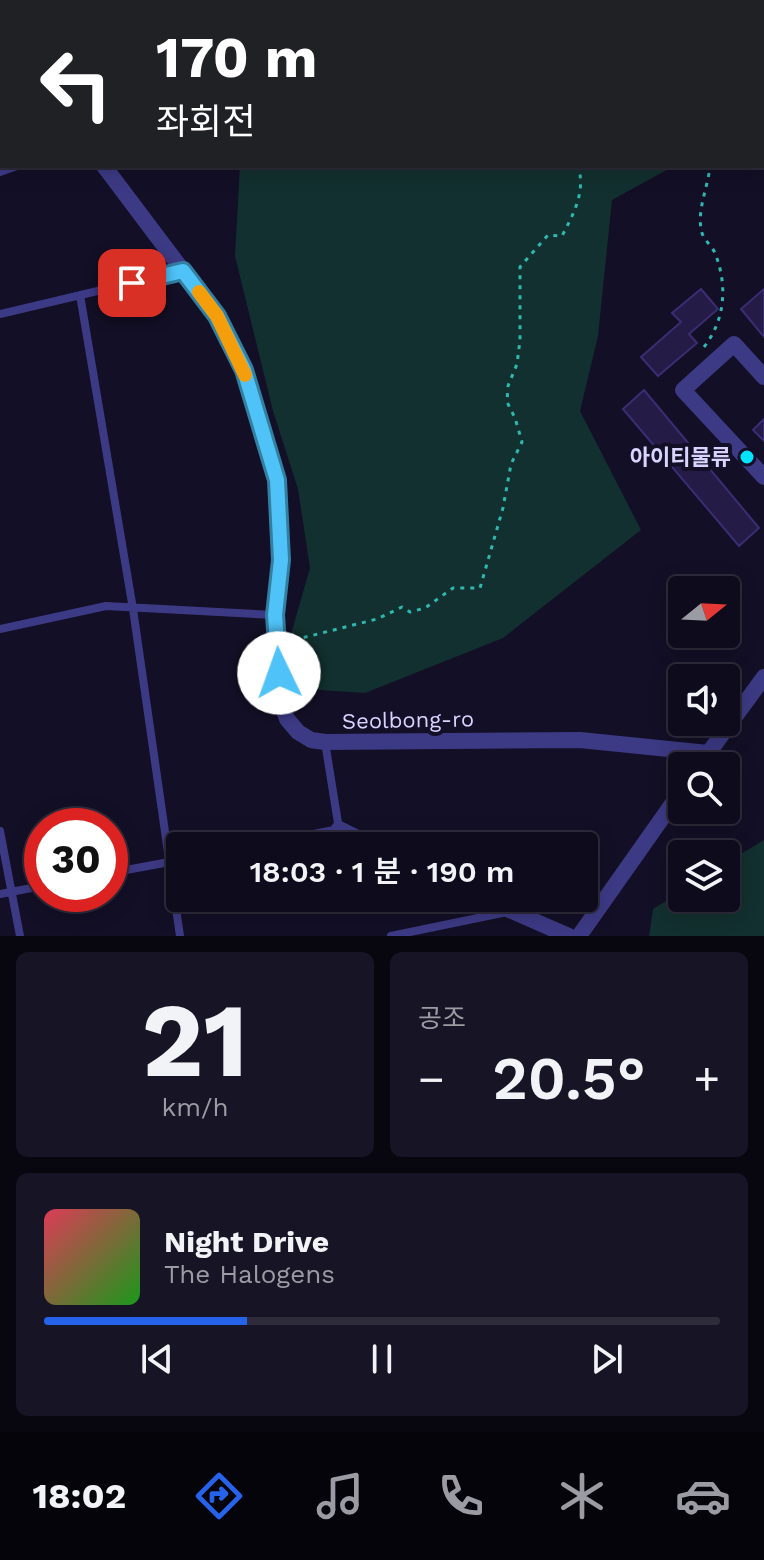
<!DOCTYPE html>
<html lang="ko">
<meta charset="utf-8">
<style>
:root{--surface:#0e0b1c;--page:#171425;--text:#f1f3f6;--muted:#9b9ba3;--line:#2e2b3b;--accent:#2563eb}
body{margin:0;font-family:"Work Sans","Noto Sans KR",sans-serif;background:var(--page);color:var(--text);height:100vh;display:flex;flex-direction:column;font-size:30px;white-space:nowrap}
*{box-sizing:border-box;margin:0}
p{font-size:26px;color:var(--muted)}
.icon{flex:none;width:44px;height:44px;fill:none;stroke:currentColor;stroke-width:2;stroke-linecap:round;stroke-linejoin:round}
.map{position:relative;height:936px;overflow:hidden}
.drawer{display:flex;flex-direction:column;gap:16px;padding:16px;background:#08060f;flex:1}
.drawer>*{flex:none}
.guide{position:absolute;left:0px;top:0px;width:764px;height:168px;box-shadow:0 4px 20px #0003,0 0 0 2px var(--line);background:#202124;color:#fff;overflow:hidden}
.needle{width:52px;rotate:72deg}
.buttons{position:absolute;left:668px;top:576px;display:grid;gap:16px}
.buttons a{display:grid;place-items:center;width:72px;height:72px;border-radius:8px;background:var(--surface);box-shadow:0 4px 20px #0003,0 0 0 2px var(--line);font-size:40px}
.speed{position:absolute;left:24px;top:808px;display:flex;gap:16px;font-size:40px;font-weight:700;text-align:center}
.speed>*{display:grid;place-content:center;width:104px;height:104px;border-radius:50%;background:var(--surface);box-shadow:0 4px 20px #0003,0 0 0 2px var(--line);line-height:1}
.speed .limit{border:12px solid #d22;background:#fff;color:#111}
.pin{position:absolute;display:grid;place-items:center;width:68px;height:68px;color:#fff;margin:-34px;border-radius:16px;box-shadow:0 4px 12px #0006}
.me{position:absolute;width:88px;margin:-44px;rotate:357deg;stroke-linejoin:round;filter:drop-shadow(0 0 6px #0008)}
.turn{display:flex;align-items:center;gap:28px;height:168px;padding:0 24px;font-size:36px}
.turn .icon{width:104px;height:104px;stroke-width:2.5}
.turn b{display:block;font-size:56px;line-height:68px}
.big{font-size:60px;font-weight:600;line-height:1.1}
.drawer .tile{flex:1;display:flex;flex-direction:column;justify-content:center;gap:12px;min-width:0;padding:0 28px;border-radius:12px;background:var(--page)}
.drawer .dial{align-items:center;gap:0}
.dial b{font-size:104px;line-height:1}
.song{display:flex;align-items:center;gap:24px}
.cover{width:96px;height:96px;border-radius:12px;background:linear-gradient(135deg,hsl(350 70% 55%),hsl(120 70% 35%))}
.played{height:8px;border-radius:4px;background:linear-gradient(90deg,var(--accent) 30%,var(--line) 30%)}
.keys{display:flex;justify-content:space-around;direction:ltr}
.heat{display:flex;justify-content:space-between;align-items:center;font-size:44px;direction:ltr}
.drawer .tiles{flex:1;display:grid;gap:16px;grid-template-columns:1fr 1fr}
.tile:last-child{grid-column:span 2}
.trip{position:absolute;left:166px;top:832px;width:432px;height:80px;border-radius:8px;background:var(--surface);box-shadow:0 4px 20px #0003,0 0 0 2px var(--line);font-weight:600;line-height:80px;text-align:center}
.tab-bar{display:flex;height:128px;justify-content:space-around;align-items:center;background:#06040b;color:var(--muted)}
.tab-bar .icon{width:56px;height:56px}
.tab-bar .on{color:var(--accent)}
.tab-bar b{font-size:36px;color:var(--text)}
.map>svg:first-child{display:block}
.green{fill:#12302f}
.building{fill:#241b47;stroke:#3b2d73;stroke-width:2}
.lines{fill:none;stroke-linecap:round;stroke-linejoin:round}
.path{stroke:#2fb8b0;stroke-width:3;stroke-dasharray:4 6;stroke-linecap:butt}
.service{stroke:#3d3a85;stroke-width:8}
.minor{stroke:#3d3a85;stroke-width:16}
.route-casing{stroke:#337fa1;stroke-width:20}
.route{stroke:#4fc3f7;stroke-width:14}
.slow{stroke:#f59e0b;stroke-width:14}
.poi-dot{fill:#00e5ff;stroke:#130f26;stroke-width:3}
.labels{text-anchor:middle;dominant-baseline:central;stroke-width:8;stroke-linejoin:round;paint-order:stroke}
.poi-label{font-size:22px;font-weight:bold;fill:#d9d4ff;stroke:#130f26;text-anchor:end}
.street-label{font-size:22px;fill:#d9d4ff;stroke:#130f26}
</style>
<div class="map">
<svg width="764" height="936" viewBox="0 0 764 936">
<rect width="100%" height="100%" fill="#130f26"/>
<path class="green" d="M145,0H764V120L762,121V2H144Z
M240,166H674L612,200L598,336L580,411L641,530L503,638L365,693L319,690L289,641L310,568L298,489L273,411L235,256Z
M764,840V936H649L653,909L682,891V898H726V863Z"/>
<path class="building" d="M701,289L718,309L689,334L697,343L658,376L641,357L681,322L672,313Z
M764,289V337L741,309Z
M644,390L759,528L739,546L623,409Z
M764,419V441L753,430Z"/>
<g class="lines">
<path class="path" d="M576,0V2
M704,347C725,320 728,286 715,253C712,246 704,240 702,233C696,211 708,188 710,166
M294,640L377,619L402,607L410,612L425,608L453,588H480L503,508L511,464L522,442L515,418L507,402L508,386L517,364L520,340V267L548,235L562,236C574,213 586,191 578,166"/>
<path class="service" d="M0,49L2,48
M0,172L17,166
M80,295L133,609L180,936
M0,314L182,271
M0,629L106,606L275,615
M0,831L20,936
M252,846L339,829L325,742
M110,873L180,860
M0,894L42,886
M391,936L507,912"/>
<path class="minor" d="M0,33L2,36
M104,166L217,316L244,370L277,480L281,560L275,615L280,700L287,719L298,732L311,740L325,742L580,740L708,753
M764,377L734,344L683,390L764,477
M699,766L764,677
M339,829L374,846
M482,898L569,936
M579,936L682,790"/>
</g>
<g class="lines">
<g class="route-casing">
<path id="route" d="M132,283L183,271L217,316L244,370L277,480L281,560L275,615L279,673"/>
</g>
<use href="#route" class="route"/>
<path class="slow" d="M199,292L217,316L245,375"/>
</g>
<circle class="poi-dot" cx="747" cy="457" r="8"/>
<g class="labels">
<g class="poi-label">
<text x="731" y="457">아이티물류</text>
</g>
<g class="street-label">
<text transform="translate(408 720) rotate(-1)">Seolbong-ro</text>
</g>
</g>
</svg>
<div class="buttons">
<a><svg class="needle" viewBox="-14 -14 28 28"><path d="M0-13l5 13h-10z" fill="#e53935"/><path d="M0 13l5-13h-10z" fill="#9b9ba3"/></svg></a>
<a><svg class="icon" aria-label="sound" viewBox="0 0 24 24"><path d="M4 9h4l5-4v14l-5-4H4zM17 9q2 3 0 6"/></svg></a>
<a><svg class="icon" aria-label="search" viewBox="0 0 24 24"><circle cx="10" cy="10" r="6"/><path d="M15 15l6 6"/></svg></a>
<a><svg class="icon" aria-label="layers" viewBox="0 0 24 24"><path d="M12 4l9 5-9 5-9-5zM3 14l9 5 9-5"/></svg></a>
</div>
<div class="speed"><div class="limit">30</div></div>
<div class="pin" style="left:132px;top:283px;background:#d93025"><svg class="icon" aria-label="arrive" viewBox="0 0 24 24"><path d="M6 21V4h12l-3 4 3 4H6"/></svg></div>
<svg class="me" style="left:279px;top:673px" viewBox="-20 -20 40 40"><circle r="19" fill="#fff"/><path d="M0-13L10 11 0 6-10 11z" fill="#4fc3f7"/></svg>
<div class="trip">18:03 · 1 분 · 190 m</div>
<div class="guide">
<div class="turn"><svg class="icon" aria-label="left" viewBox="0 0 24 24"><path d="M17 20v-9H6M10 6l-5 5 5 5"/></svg><div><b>170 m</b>좌회전</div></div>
</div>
</div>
<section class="drawer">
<div class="tiles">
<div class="tile dial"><b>21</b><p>km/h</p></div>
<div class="tile"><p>공조</p>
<div class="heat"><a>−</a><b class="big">20.5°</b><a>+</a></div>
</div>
<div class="tile">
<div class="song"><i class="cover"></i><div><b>Night Drive</b><p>The Halogens</p></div></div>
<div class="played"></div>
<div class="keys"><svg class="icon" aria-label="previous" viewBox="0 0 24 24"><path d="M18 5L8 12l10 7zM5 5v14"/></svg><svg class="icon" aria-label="pause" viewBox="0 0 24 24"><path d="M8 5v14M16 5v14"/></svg><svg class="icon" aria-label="next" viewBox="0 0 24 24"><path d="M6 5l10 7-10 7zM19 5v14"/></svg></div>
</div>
</div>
</section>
<nav class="tab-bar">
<b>18:02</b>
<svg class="icon on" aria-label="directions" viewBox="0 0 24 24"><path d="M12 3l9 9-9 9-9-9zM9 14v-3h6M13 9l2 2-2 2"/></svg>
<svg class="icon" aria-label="music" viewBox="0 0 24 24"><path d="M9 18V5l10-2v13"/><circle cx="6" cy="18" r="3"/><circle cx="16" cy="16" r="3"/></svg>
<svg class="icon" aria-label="phone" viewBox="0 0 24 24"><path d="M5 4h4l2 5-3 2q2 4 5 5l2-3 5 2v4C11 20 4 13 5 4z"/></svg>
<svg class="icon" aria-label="climate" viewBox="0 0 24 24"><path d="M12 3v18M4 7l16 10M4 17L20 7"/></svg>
<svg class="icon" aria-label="car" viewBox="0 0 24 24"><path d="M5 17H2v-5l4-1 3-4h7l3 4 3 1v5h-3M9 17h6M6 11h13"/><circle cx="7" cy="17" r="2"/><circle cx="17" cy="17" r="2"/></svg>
</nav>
